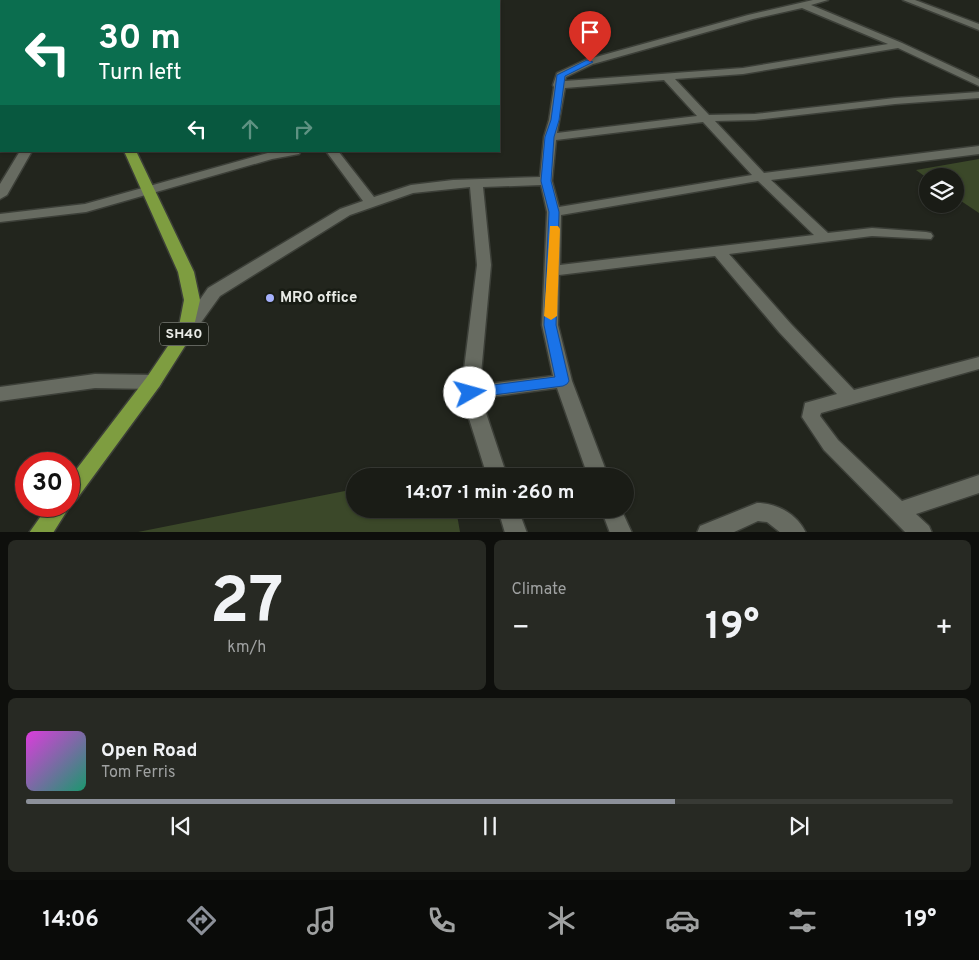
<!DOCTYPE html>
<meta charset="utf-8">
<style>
:root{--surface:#1a1c16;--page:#272923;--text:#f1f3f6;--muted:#9fa1a1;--line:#383a35;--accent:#8c9099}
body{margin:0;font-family:Overpass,sans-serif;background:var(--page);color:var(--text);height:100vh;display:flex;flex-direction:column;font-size:19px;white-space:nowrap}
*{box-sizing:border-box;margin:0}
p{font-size:16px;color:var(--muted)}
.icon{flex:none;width:28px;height:28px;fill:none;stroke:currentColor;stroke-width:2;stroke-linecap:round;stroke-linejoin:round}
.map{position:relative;height:532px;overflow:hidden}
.drawer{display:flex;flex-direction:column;gap:8px;padding:8px;background:#0e0f0c;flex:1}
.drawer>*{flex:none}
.top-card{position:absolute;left:0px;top:0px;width:500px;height:152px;box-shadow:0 1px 4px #0004,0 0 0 1px var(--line);background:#0b6e4f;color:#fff;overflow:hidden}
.fabs{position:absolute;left:919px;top:168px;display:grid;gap:10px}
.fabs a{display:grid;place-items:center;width:45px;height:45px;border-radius:50%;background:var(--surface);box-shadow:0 1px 4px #0004,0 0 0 1px var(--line);font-size:25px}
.speed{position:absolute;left:15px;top:452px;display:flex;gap:10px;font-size:25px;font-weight:700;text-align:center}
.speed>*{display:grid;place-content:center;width:65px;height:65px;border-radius:50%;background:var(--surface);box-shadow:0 1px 4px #0004,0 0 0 1px var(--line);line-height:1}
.speed .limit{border:8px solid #d22;background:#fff;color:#111}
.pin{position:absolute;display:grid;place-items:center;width:42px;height:42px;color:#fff;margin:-51px -21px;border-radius:50% 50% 50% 0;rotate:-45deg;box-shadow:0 0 5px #0007}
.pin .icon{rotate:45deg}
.me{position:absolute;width:55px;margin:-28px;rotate:83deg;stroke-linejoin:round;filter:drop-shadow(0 0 4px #0008)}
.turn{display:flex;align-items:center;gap:18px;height:105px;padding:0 15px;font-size:22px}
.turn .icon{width:65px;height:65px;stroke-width:2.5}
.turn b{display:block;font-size:35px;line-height:42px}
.lanes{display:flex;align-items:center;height:48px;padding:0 15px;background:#0003;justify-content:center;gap:25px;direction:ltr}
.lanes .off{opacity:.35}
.big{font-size:38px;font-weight:700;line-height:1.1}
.drawer .card{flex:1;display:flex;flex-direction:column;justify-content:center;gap:8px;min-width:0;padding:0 18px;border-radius:8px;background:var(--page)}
.drawer .dial{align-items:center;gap:0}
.dial b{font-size:65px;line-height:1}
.song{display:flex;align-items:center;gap:15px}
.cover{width:60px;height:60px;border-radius:8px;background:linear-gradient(135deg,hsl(300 70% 55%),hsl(160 70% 35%))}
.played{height:5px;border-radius:2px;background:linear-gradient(90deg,var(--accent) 70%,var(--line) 70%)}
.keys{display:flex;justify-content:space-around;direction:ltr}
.heat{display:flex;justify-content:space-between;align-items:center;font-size:28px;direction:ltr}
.drawer .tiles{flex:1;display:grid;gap:8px;grid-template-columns:1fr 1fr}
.card:last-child{grid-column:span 2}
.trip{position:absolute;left:346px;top:468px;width:288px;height:50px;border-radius:25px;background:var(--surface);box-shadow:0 1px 4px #0004,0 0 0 1px var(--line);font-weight:700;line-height:50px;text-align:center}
.dock{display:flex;height:80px;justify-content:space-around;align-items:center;background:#0a0b09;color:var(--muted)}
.dock .icon{width:35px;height:35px}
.dock .selected{color:var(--accent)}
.dock b{font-size:22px;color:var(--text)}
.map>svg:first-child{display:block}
.green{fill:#3b4829}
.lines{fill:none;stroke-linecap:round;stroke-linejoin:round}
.street-casing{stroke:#3c3f38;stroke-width:3}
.primary-casing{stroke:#3c3f38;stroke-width:3}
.street{fill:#676b61;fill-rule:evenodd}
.primary{fill:#7e9d40;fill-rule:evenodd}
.route{fill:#1a73e8;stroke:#114b97}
.slow{fill:#f59e0b}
.poi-dot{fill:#a6b1fc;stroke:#181c14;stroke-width:2}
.labels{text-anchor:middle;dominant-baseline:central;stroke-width:5;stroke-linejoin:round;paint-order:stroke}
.shield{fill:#181c14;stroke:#aaada7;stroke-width:1}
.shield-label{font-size:14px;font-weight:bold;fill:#e9ebe6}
.poi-label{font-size:15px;font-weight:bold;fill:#e9ebe6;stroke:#181c14;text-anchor:start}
</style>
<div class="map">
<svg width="979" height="533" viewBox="0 0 979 533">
<rect width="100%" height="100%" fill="#22251d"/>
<path class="green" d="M979,159V213L955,197V176H928L927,178L916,170Z
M355,489V509H456L460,532H138Z"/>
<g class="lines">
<g class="street-casing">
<path id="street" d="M71,0H80V1H72Z
M813,0H828L811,5L902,43L979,79V86L898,48L743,74L675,79L709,115L755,114L895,98L979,92V98L895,104L755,120L715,121L764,173L979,146V154L771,180L828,233L872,228L926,232L931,233L933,236L931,239L872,236L729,254L791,324L854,390L979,357V369L821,413L820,416L838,440L902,501L979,475V493L916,514L929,526L932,533H906L824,450L802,417L805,403L837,394L779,332L715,256L559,275L558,325L572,381L608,476H588L557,388L481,398L507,476H487L461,393L477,265L470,187L413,193L350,215L220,296L192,335L186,337L180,335L178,331L208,288L340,209L363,201L326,151H338L374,197L411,185L453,180L540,177L544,137L549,120L554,87L553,85L557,73L585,60L748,15ZM802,8L888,44L743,68L565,81L566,77L593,64L753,19ZM664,80L697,116L557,133L565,88ZM703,122L752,175L559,207L552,181L556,140ZM758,181L814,235L560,265L561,215ZM541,185L547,212L542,325L553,376L480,385L491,265L483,187Z
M903,0H915L979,24V30Z
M20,151H32L7,195L0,199V184Z
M275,151H301L299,154L272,159L86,212L0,222V214L85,204Z
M95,374L153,375L159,377L162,382L159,387L153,389L95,388L0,401V387Z
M757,503C777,503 797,514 806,533H781L767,522L758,521L732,533H697L700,526Z
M498,509H518L527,533H505Z
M601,509H621L632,533H610Z"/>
</g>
<g class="primary-casing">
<path id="primary" d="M0,24L1,25V31L0,30Z
M0,40H1V47H0Z
M124,151H136L194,272L200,300L192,335L159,387L76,500L69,503L70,506L53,533H29L48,506H69V479L147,377L178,331L184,300L178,272Z"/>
</g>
<use href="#street" class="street"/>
<use href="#primary" class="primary"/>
</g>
<path class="route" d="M587,60L593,62L565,76L559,120L554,137L551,181L559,212L556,325L569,381L567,384L563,386L470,398L465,396L463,393L465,389L470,388L555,377L544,325L549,212L541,181L545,137L551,120L557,75Z"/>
<path class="slow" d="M550,226H558L560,229L557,316L551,320L544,316Z"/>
<circle class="poi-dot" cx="270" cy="298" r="5"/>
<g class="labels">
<rect class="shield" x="160" y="322.5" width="48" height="23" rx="4"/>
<g class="shield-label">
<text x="184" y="334">SH40</text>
</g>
<g class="poi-label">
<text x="280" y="298">MRO office</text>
</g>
</g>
</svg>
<div class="fabs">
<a><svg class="icon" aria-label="layers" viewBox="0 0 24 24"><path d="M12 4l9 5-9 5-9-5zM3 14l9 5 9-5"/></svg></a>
</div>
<div class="speed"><div class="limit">30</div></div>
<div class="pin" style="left:590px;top:62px;background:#d93025"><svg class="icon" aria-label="arrive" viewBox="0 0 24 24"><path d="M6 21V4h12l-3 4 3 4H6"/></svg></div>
<svg class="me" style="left:470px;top:393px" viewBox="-20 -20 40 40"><circle r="19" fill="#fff"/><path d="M0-13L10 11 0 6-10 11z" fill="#1a73e8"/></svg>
<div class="trip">14:07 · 1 min · 260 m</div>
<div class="top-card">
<div class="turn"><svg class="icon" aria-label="left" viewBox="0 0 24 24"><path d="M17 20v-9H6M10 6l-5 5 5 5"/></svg><div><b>30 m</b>Turn left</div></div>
<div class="lanes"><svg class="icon" aria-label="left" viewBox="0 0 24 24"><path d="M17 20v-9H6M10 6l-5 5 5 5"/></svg><svg class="icon off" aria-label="ahead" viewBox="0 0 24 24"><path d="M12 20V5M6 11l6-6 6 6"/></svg><svg class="icon off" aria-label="right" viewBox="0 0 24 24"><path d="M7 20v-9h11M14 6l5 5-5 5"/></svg></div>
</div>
</div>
<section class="drawer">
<div class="tiles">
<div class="card dial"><b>27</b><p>km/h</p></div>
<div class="card"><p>Climate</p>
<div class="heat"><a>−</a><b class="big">19°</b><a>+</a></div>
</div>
<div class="card">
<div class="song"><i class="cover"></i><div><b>Open Road</b><p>Tom Ferris</p></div></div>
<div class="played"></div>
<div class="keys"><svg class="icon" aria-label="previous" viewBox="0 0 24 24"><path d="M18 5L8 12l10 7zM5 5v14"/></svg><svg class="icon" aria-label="pause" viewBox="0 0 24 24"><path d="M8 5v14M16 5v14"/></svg><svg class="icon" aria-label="next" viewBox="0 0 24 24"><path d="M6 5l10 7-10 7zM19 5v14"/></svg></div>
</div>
</div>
</section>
<nav class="dock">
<b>14:06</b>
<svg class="icon selected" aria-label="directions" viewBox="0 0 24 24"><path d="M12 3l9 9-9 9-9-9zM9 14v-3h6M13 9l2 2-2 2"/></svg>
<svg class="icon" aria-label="music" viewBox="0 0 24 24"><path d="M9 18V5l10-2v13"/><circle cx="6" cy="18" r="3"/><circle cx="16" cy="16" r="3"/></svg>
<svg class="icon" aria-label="phone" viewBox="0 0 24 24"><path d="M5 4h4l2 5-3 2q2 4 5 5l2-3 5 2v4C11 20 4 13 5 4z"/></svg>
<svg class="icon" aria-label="climate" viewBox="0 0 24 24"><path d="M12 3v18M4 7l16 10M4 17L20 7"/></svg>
<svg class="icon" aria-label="car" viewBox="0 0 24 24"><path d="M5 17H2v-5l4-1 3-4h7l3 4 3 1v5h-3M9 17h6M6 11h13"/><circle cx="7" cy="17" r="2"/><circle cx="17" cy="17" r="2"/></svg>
<svg class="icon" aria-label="filters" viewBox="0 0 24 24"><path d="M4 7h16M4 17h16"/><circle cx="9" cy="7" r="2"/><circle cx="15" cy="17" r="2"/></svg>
<b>19°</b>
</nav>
